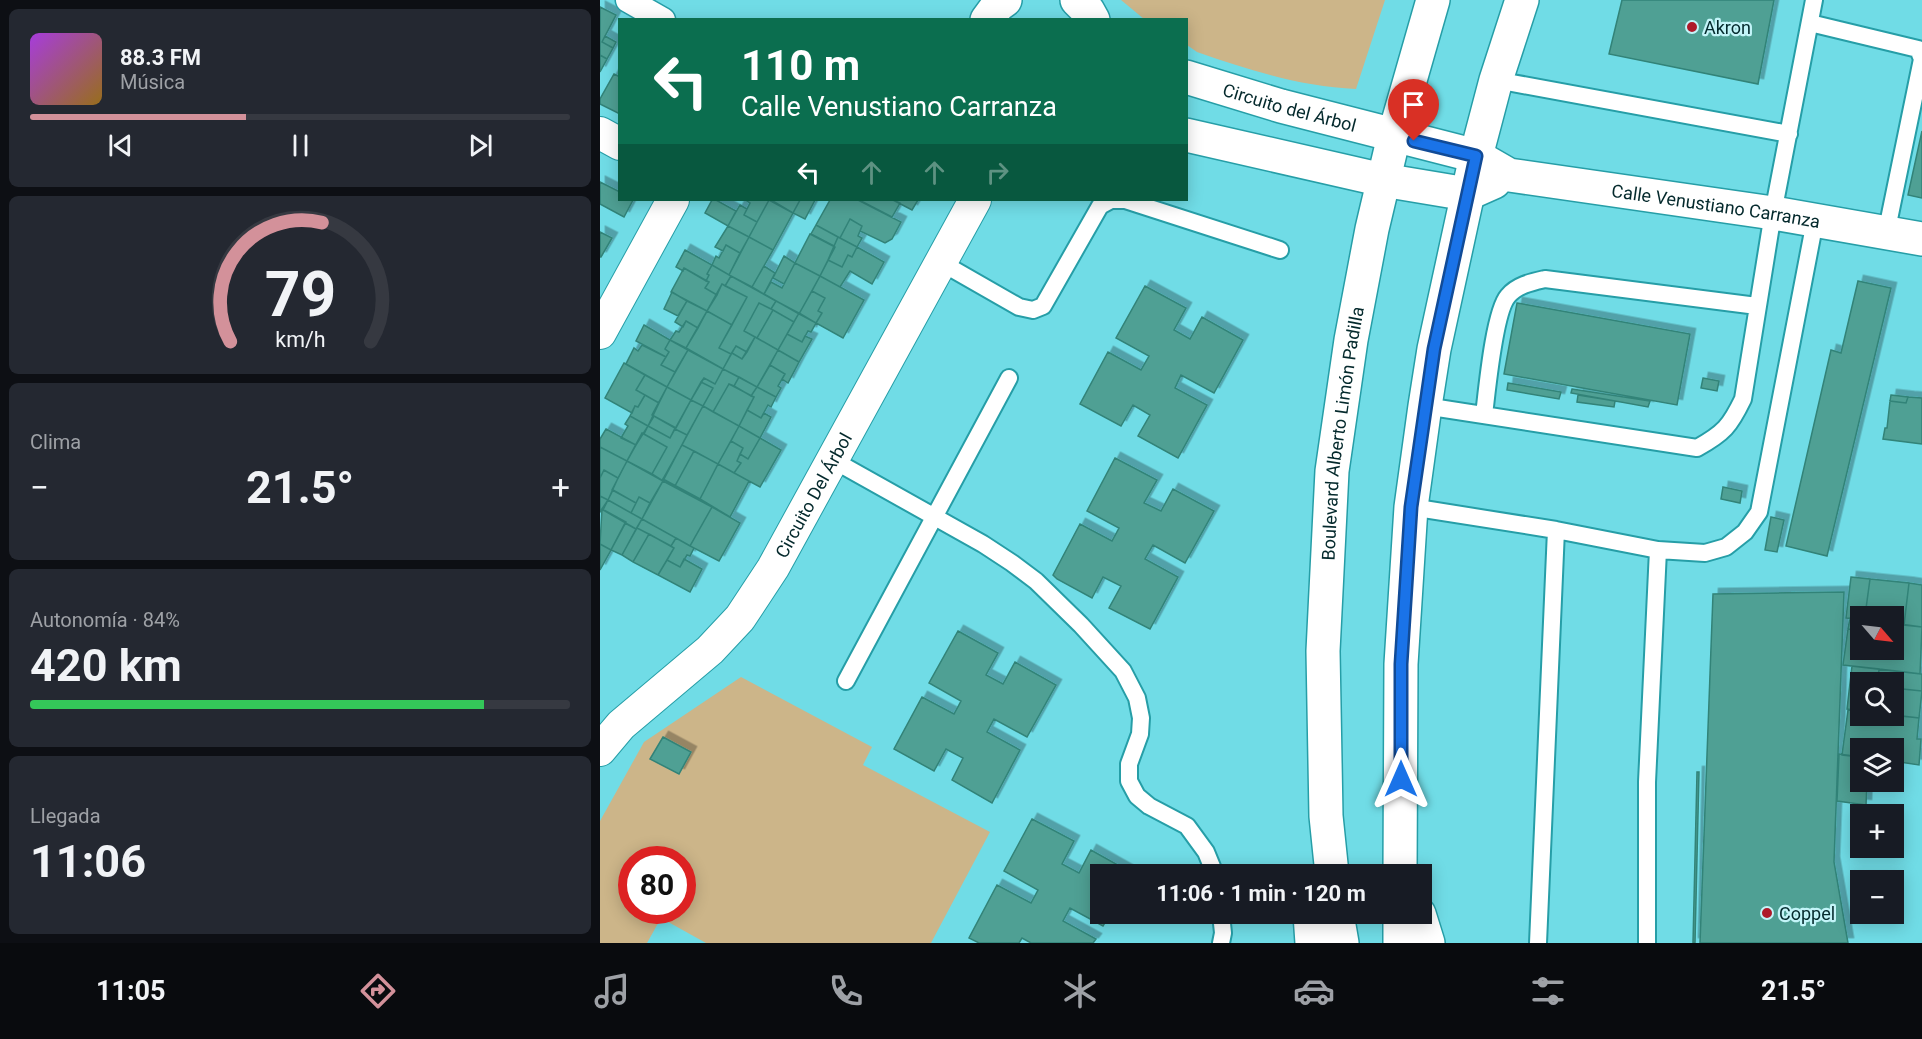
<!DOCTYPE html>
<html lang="es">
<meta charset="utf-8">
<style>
:root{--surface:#171b24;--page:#242831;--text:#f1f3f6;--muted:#9ea1a6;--line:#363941;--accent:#d3919a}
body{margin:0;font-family:Roboto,sans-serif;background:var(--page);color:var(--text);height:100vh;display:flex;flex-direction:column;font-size:22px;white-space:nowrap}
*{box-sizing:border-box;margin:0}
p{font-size:20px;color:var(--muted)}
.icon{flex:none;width:33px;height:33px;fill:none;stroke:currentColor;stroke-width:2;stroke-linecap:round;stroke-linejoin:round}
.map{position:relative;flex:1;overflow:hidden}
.side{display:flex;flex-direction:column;gap:9px;padding:9px;background:#0d0f14;width:600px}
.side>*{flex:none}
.top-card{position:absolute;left:18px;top:18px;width:570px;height:183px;border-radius:0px;box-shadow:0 3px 15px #0003;background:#0b6e4f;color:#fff;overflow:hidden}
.needle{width:39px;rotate:118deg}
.buttons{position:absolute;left:1250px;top:606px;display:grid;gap:12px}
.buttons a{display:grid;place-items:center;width:54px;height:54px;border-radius:0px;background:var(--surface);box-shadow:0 3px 15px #0003;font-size:30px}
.speed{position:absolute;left:18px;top:846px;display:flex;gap:12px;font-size:30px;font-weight:700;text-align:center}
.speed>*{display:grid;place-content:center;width:78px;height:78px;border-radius:50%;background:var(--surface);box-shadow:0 3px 15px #0003;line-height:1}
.speed .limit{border:9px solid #d22;background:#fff;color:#111}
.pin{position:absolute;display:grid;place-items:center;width:51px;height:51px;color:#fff;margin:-62px -26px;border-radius:50% 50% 50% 0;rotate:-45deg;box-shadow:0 0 6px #0007}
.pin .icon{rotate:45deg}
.me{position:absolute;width:66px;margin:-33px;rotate:0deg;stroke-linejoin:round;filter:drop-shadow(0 0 4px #0008)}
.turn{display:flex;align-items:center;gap:21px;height:126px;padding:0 24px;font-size:27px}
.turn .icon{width:78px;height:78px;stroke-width:2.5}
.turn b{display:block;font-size:42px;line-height:51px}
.lanes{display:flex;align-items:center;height:57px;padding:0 24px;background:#0003;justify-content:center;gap:30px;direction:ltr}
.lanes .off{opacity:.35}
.big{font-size:45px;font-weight:700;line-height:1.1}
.side .card{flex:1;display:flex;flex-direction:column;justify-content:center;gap:9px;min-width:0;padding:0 21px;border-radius:9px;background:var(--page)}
.side .dial{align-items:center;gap:0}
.dial svg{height:156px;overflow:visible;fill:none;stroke:var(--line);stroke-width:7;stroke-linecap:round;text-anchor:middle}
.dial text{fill:var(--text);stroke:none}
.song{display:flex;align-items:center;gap:18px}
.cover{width:72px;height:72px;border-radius:9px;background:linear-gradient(135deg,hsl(280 70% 55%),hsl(40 70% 35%))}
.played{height:6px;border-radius:3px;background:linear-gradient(90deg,var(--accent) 40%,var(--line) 40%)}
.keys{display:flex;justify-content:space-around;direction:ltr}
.heat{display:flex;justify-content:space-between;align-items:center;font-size:33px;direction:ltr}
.charge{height:9px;border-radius:4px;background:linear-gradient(90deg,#34c759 84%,var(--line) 0)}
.trip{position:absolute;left:490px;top:864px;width:342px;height:60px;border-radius:0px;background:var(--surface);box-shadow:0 3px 15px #0003;font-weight:700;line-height:60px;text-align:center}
.dock{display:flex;height:96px;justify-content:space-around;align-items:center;background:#090b0e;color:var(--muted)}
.dock .icon{width:42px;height:42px}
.dock .selected{color:var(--accent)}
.dock b{font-size:27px;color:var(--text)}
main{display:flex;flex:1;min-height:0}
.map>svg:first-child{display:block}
.green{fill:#ccb589;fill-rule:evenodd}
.building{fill:#4fa094;stroke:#328378;stroke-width:1.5;filter:url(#shadow)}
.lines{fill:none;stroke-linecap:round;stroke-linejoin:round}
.service-casing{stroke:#269ea7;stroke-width:20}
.pedestrian-casing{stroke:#269ea7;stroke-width:27}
.minor-casing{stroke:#269ea7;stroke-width:34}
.tertiary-casing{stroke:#269ea7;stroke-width:36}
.secondary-casing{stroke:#269ea7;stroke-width:36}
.trunk-casing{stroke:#269ea7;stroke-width:36}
.service{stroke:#fff;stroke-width:16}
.pedestrian{stroke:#fff;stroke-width:24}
.minor{stroke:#fff;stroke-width:32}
.tertiary{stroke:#fff;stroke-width:33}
.secondary{stroke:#fff;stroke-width:33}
.trunk{stroke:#fff;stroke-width:33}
.route-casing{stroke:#114b97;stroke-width:15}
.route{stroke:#1a73e8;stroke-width:10}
.poi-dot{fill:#ae1a2a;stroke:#c3f4f8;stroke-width:2}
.labels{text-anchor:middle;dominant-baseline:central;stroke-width:4.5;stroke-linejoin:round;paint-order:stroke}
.poi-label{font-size:18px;fill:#04292c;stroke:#c3f4f8;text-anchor:start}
.street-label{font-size:18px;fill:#04292c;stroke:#c3f4f8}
</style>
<main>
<section class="side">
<div class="card">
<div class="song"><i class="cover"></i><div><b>88.3 FM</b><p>Música</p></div></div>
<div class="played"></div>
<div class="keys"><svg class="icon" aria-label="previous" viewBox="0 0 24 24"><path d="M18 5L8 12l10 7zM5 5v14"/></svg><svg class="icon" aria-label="pause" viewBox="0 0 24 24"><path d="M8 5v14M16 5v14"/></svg><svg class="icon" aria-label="next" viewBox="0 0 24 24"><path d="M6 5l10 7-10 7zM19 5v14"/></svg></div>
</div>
<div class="card dial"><svg viewBox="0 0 100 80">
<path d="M14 69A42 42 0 1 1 86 69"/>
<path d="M14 69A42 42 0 0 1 61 8" stroke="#d3919a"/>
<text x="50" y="56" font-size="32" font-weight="700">79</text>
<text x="50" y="72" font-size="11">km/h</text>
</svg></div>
<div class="card"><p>Clima</p>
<div class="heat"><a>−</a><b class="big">21.5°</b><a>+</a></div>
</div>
<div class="card"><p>Autonomía · 84%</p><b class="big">420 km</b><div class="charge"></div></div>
<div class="card"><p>Llegada</p><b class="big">11:06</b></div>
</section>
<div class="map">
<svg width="1322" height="943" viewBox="0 0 1322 943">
<defs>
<filter id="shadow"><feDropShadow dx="5.5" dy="-5.5" stdDeviation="0" flood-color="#0004"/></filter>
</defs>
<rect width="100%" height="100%" fill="#70dce6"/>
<path class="green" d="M521,0H785L756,89C701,87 649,70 597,52L587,45L586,20L544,19Z
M141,677L272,747L263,765L390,832L331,943H106L61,918L47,943H0V821L44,742ZM32,860H82V910H32Z"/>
<path class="building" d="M1022,0H1174L1158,84L1009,54Z
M0,7L16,15L2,42L13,48L7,59L0,55Z
M5,36L16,42L13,48L2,42Z
M0,55L7,59L0,72Z
M14,74L20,77V114L0,104V99Z
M1322,131V198L1308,195Z
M0,182L20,192V200H33L24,217L0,204Z
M112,200H116L136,211L128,226L105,213Z
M147,200H169L157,222L144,215L150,203L147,201Z
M169,200L193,213L173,250L149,237Z
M171,200H200L193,213Z
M200,200H215L205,219L193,213Z
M230,200H258L301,222L292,239L285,243L260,231L262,226L250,219L240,238L216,225Z
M262,200H293L300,203L292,217L261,201Z
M293,200H318L312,210Z
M140,205L147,209L144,215L157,222L149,237L128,226Z
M250,219L262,226L258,236L262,238L257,247L240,238Z
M216,225L238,237L234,246L211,234Z
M128,226L149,237L140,253L126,245L123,251L115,247Z
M0,232L12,238L1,257H0Z
M210,234L235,247L220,276L195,263Z
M149,237L173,250L152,287L129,275Z
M238,237L257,247L252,257L248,255L242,267L228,260Z
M126,245L140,253L129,275L112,265L116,256L119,258Z
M257,247L284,262L272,284L250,271L240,287L220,276L228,260L242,267L248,255L252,257Z
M85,250L112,265L107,274L109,275L106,281L84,268L83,271L76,267Z
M184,256L195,263L184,284L173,278Z
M195,263L220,276L199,314L164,294L171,282L182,288Z
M112,265L131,276L125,286L122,284L117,295L105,288L109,282L106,281L109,275L107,274Z
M164,266L175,273L164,294L152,287Z
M84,268L109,282L105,288L117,295L107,311L71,292Z
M131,276L176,301L171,309L159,303L144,331L155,337L147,352L136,346L131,354L119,348L147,297L125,286Z
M220,276L264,300L243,338L216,323L222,313L218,311L225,298L212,291Z
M1258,281L1291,288L1227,556L1186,546L1231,350L1241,353Z
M122,284L147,297L132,325L107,311Z
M545,286L586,308L574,330L590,339L602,317L643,340L614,393L581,375L575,388L607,405L578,458L538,436L550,415L533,405L521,426L480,404L508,352L541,370L549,356L516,338Z
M212,291L225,298L218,311L222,313L216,323L199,314Z
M72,292L87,301L78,316L64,309Z
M87,301L107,311L98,328L86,321L83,327L75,322Z
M176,301L199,313L194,322L171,309Z
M159,303L173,310L157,338L144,331Z
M917,303L1090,334L1077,405L904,374Z
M173,310L194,322L178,350L157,338Z
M107,311L132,325L119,348L131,354L123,369L86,348Z
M199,313L216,323L211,332L208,331L202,342L187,334Z
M86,321L98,328L86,348L70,340L76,331L79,332Z
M44,325L70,340L65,349L69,352L66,357L36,341Z
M187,334L202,342L205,336L212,339L199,362L178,350Z
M155,337L178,350L157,387L123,369L132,353L142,359Z
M70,340L88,350L75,372L61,365L69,352L65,349Z
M42,345L66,357L61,365L75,372L67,387L26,364L34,348L38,351Z
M136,346L147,352L142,359L132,353Z
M88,350L123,369L115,384L104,378L91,400L67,387Z
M178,350L199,362L188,383L182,379L185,374L170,365Z
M24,363L45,375L36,390L45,395L38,407L35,406L32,413L5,398Z
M170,365L185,374L178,386L181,388L176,397L157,387Z
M123,369L139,377L134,386L129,384L113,412L103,406L113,388L101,382L104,378L115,384Z
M45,375L67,387L59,403L36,390Z
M139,377L157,387L151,396L134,386Z
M1103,378L1119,381L1117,391L1101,388Z
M101,382L113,388L103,406L91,400Z
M908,383L961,392L959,399L907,390Z
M129,384L154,397L139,426L113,412Z
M67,387L91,400L76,428L52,415Z
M157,387L176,397L171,407L168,405L161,418L147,410L154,397L151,396Z
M972,389L1050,401L1048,407L971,393Z
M45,395L59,403L48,426L30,416L35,406L38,407Z
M978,395L1015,401L1014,407L977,402Z
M1291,395L1308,397L1306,403L1290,401Z
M1308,397L1322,398V444L1283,439L1285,428H1287L1290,401L1306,403Z
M91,400L103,406L87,435L75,429Z
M103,406L139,426L118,464L82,445Z
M147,410L161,418L164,413L171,417L160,438L139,426Z
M30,416L48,426L36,445L21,438L28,426L25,424Z
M54,416L75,428L70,438L48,426Z
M48,426L70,438L75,429L87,435L63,481L52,474L67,447L44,434Z
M139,426L160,438L148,459L140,454L143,448L131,441Z
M6,429L36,445L27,461L0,447V439Z
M42,433L67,447L52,474L27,461Z
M160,438L181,450L160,487L134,473L141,463L137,461L140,454L148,459Z
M131,441L143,448L137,461L141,463L134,473L118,464Z
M82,445L94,451L75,486L63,479Z
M0,447L27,461L18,478L4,470L0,478Z
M94,451L118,464L100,499L75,486Z
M515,458L557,480L544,503L561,511L573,489L614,511L585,563L553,545L545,559L578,577L550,629L509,608L521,586L503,577L492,598L457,579L453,575L480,524L512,541L519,528L487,511Z
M27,461L63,481L50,503L39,497L36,503L12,490Z
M118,464L149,481L130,517L100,499Z
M4,470L18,478L8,500L0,496V478Z
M63,479L100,499L112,507L63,481Z
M63,481L112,507L90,546L42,519Z
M1123,487L1142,491L1140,503L1121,499Z
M13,490L36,503L31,513L8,500Z
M0,496L8,500L0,512Z
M39,497L50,503L42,519L31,513Z
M8,500L42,519L36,529L3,510Z
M112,507L140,523L119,561L90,546Z
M2,509L26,522L11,550L0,544Z
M1171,517L1184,520L1177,552L1165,550Z
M42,519L76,538L71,546L37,528Z
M25,523L36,529L22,555L11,550Z
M37,528L49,534L33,562L22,555Z
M49,534L74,548L58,575L33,562Z
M76,538L94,548L90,556L87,555L80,567L67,560L74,548L71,546Z
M0,544L11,550L0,570Z
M84,559L102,569L90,592L58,575L67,560L80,567Z
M1251,577L1270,579L1265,616H1260V619L1246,618Z
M1270,579L1309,583L1304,625L1293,623V616H1265Z
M1309,583L1322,585V627L1304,625Z
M1244,592L1234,862L1248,943H1100L1113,594Z
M1250,618L1260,619V631L1248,629Z
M1293,623L1322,627L1320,674L1243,665L1248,629L1260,631V650H1293Z
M358,631L398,653L386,675L403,684L415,662L456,685L427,737L394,719L387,732L420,750L392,803L352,780L363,758L346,749L334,771L294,749L322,697L354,714L361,701L329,683Z
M1252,666L1279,669L1278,682H1260V711L1247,709Z
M1279,669L1322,674V691L1293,688V682H1278Z
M1293,688L1322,691L1319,718L1301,716L1302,711L1293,709Z
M1248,710L1260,711V716L1293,715L1319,718L1317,739H1321L1319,765L1293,761V748H1260V757L1242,755Z
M63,737L91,752L79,774L50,759Z
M1239,754L1260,757V782H1267L1266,805L1237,801Z
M1097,772H1099L1095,943H1093Z
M432,819L474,841L462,864L479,873L491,850L532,873L531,874H501V914H510L503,926L470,908L463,921L496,939L493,943H431L422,938L419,943H379L369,938L397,885L431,903L438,890L404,871Z"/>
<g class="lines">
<g class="service-casing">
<path id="service" d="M1210,23L1318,49L1322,59L1286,234
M896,80L1189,134
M514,200H525L680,250
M342,263L419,307L433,310L443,306L500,206L511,200
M825,406L1097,448C1124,433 1130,426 1143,399L1173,213L1214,0
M884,415C887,391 894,312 908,296C917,285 932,282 945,279L1157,306
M233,460L383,544L412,563L436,581L481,625L523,671L537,698L541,718L540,734L529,764V781L537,796L549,806L587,826L606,852L615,874
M811,507L956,530L1058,550L1105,553L1126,547L1145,532L1159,512L1215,221
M246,681L409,378
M621,914L623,933L621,943
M938,943L956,530
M1047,943V782L1058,550"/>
</g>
<g class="pedestrian-casing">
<path id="pedestrian" d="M28,0L63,20"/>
</g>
<g class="minor-casing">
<g id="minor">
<path d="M0,133L20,144"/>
<path d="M0,333L73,200"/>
<path id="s1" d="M0,750L21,725L110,650L140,618L173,568L375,200"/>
</g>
</g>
<g class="tertiary-casing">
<g id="tertiary">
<path d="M477,0L488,11L493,20"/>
<path d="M387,20L398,5L405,0"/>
<path id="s2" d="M586,77L681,106L876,156L909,175L1173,213L1322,239"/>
<path d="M586,135L783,180L867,194L894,182"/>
</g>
</g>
<g class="secondary-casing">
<path id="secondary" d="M710,914L712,943
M819,914L828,943"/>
</g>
<g class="trunk-casing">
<g id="trunk">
<path id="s3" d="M732,874L726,816L723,651L732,471L751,340L772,229L794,136L833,0"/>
<path d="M800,874L801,664L811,507L825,406L834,349L876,156L896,80L922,0"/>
<path d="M737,914L742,943"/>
<path d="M800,943V914"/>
</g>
</g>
<use href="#service" class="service"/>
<use href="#pedestrian" class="pedestrian"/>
<use href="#minor" class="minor"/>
<use href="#tertiary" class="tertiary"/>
<use href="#secondary" class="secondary"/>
<use href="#trunk" class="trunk"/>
</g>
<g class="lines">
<g class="route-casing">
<path id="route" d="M801,779V664L811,507L834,349L876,156L814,141"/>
</g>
<use href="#route" class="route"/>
</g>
<g class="poi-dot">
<circle cx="1092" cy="27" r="6"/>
<circle cx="1167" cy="913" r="6"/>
</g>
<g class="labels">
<g class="poi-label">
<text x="1104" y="27">Akron</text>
<text x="1179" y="913">Coppel</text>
</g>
<g class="street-label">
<text stroke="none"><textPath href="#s2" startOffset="108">Circuito del Árbol</textPath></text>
<text stroke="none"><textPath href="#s2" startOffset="548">Calle Venustiano Carranza</textPath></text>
<text stroke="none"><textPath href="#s3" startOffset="442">Boulevard Alberto Limón Padilla</textPath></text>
<text stroke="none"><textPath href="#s1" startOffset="336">Circuito Del Árbol</textPath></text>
</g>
</g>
</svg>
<div class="buttons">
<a><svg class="needle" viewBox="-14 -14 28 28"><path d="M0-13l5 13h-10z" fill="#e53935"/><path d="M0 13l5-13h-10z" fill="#9ea1a6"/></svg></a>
<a><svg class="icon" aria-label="search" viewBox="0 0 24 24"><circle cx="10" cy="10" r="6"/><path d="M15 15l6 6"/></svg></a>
<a><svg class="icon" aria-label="layers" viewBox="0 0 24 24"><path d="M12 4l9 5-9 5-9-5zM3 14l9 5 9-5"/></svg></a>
<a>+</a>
<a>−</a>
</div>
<div class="speed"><div class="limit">80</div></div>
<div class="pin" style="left:814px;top:141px;background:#d93025"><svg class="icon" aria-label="arrive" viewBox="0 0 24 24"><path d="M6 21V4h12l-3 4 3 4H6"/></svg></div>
<svg class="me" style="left:801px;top:779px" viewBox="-20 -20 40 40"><path d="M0-17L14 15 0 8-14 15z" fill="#1a73e8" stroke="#fff" stroke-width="4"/></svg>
<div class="trip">11:06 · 1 min · 120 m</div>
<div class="top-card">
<div class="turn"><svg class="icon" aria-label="left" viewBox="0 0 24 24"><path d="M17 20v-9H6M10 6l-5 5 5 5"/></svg><div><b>110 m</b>Calle Venustiano Carranza</div></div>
<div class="lanes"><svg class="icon" aria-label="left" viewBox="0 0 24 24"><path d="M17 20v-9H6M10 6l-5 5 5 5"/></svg><svg class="icon off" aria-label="ahead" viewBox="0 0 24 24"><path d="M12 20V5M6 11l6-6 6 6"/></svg><svg class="icon off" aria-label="ahead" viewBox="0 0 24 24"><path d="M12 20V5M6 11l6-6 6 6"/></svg><svg class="icon off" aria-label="right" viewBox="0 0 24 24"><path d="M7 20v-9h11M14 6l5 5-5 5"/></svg></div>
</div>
</div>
</main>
<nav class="dock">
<b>11:05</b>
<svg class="icon selected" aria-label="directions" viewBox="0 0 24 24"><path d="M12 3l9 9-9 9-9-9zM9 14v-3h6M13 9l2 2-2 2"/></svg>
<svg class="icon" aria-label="music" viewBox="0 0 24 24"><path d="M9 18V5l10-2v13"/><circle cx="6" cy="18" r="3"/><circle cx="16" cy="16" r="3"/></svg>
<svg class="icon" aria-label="phone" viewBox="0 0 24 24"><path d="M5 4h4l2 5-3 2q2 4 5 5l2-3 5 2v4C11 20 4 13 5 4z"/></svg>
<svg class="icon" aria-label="climate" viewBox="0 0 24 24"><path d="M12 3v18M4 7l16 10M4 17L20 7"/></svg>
<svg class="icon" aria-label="car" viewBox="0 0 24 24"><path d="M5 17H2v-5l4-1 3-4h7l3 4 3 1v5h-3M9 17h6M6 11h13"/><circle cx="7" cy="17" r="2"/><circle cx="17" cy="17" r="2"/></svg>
<svg class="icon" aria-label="filters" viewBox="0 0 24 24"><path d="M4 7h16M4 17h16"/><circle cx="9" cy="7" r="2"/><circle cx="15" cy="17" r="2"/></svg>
<b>21.5°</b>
</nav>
